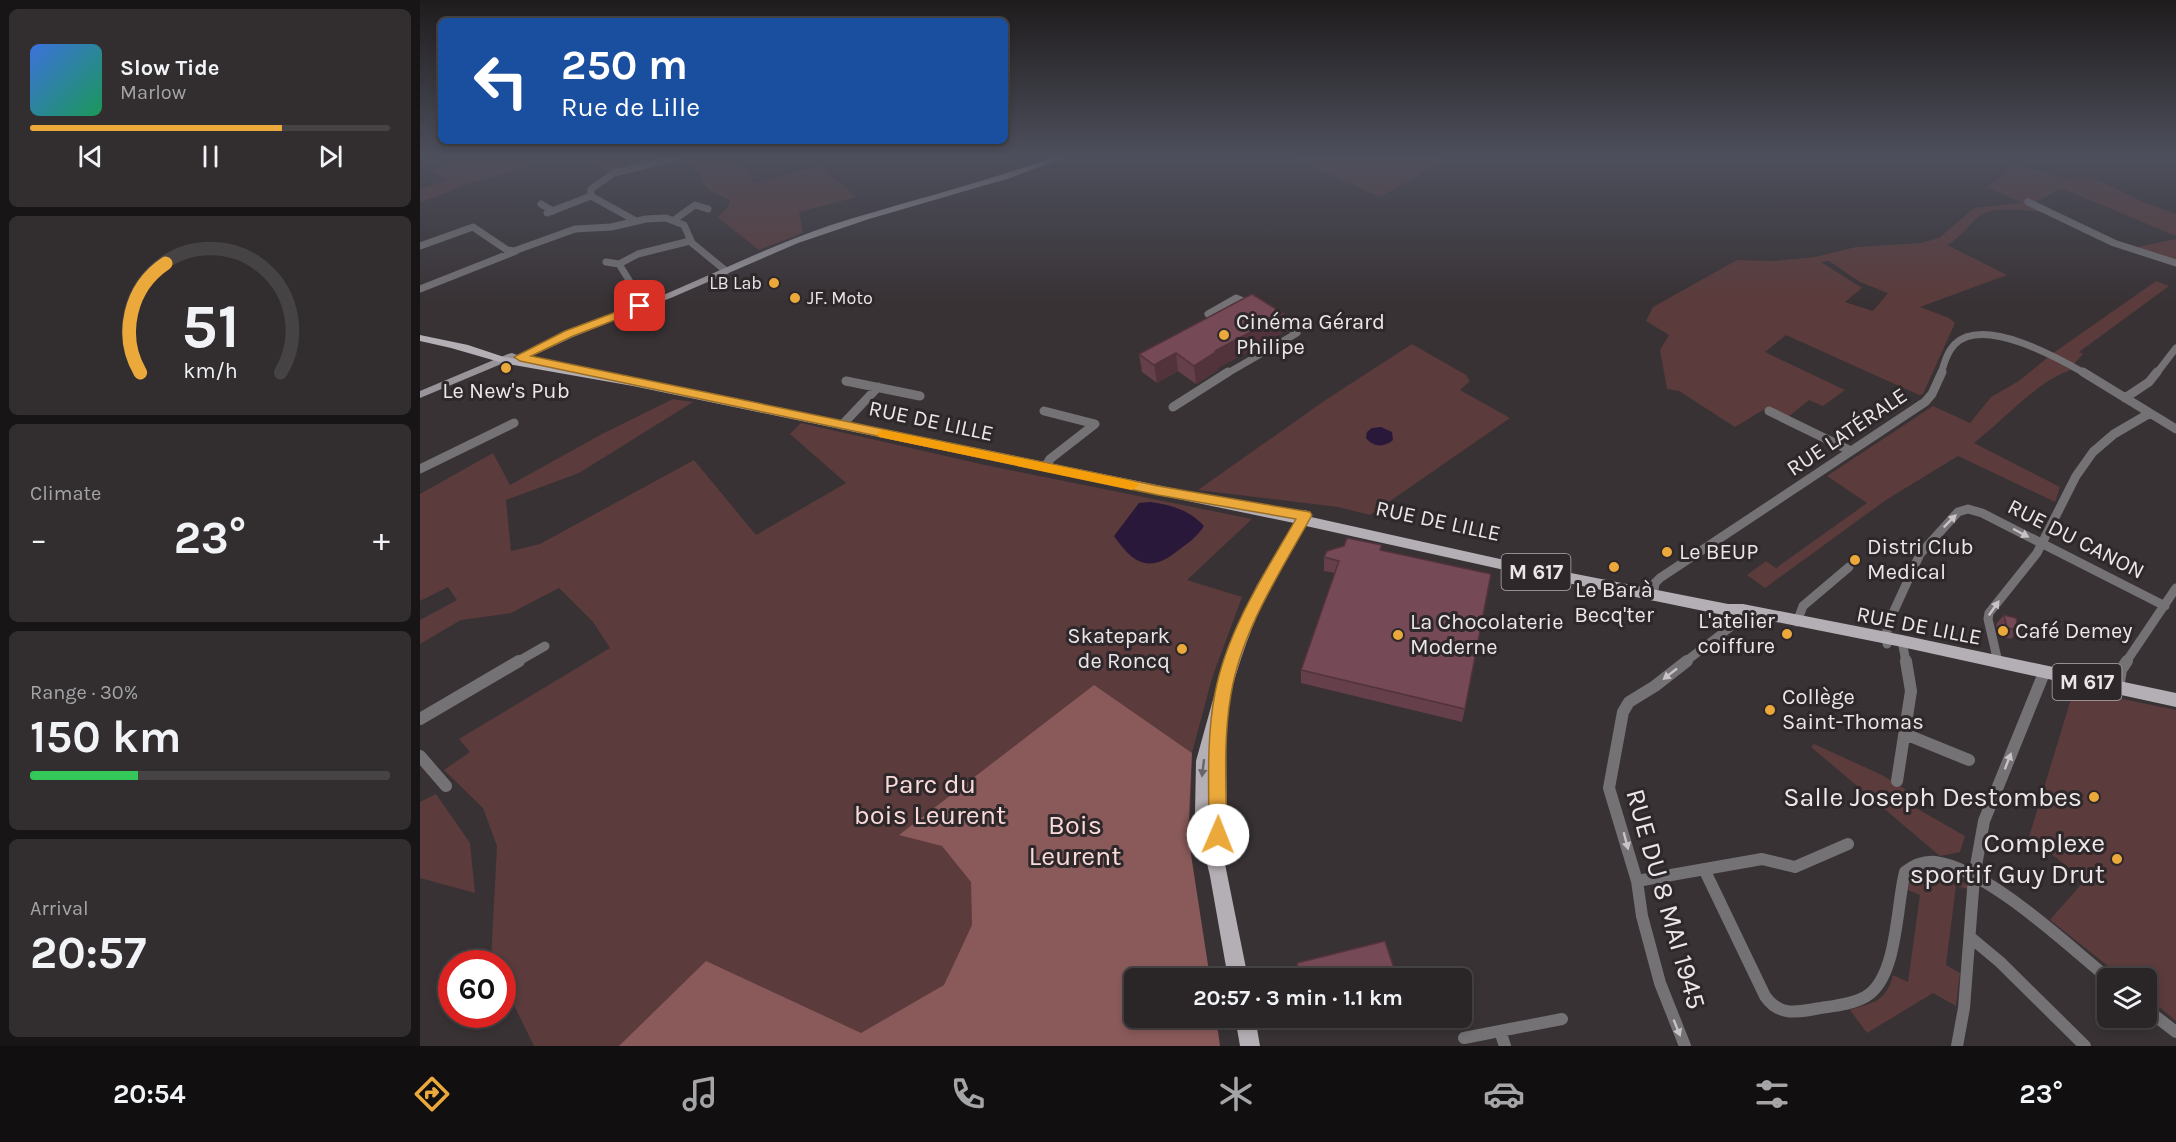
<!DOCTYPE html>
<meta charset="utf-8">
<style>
:root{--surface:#2a2628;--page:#322e30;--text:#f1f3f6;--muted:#a5a5a8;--line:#464345;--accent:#eca93b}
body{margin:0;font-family:Karla,sans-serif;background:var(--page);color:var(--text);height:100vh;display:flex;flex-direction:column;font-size:22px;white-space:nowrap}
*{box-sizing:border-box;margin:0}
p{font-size:20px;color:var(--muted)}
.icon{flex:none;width:33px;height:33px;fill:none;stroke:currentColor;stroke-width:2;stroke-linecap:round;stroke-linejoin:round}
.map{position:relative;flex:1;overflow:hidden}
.details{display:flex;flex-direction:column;gap:9px;padding:9px;background:#171516;width:420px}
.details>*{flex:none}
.guide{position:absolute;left:18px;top:18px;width:570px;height:126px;border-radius:9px;box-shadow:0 3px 9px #0003,0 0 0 2px var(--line);background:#1a4fa0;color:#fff;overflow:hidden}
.fabs{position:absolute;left:1677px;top:968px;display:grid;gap:12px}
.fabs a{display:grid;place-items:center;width:60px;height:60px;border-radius:9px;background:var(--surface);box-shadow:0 3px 9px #0003,0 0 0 2px var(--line);font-size:30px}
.speed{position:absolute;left:18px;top:950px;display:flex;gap:12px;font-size:30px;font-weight:700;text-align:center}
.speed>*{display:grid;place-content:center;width:78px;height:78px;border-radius:50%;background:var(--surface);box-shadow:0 3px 9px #0003,0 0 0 2px var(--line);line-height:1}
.speed .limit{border:9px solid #d22;background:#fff;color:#111}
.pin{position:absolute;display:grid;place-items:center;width:51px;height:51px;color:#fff;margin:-26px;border-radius:12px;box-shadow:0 3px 9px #0006}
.me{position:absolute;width:66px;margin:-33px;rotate:1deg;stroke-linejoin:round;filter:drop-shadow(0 0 4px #0008)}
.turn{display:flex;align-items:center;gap:21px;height:126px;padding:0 24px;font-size:27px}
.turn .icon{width:78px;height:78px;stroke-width:2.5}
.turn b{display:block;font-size:42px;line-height:51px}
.big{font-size:45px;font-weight:700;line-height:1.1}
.details .widget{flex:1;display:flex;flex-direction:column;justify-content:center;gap:9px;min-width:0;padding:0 21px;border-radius:9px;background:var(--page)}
.details .dial{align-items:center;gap:0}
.dial svg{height:156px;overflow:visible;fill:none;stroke:var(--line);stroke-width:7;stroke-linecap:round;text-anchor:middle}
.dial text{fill:var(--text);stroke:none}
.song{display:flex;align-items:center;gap:18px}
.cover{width:72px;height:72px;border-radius:9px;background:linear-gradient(135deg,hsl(220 70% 55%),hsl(150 70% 35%))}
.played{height:6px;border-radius:3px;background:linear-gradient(90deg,var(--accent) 70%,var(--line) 70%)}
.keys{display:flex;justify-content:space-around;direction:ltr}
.heat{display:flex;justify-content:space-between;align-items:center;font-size:33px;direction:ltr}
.charge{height:9px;border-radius:4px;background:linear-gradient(90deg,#34c759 30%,var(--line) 0)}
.trip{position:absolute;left:704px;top:968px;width:348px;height:60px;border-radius:9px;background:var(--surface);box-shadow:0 3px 9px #0003,0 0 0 2px var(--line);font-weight:700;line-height:60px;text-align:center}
.tab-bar{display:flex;height:96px;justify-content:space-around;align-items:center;background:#110f10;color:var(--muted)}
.tab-bar .icon{width:42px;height:42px}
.tab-bar .active{color:var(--accent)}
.tab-bar b{font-size:27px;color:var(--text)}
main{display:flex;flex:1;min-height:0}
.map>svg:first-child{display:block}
.green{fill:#5b3b3b;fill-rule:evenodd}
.forest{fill:#895a59}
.water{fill:#291839}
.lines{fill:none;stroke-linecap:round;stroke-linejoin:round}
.street-far2{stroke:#747275;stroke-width:7}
.street-far1{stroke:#747275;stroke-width:9}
.street{stroke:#747275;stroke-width:12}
.secondary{fill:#989499;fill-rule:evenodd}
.primary{fill:#b4afb4;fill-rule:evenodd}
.wall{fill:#653f49}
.shaded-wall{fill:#52333c}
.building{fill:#754955;stroke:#52333c;stroke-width:1.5}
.oneway{fill:#c7c3c6}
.oneway2{fill:#6a6569}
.route{fill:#eca93b;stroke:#996e26;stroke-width:1.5}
.slow{fill:#f59e0b}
.poi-dot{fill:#eca93b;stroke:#2e282b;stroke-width:2}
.labels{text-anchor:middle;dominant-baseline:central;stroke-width:6;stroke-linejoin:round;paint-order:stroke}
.far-poi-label{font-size:18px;fill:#ebe6e9;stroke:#2e282b;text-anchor:end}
.shield{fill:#2e282b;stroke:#b2adb0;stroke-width:1.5}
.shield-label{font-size:21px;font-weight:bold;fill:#ebe6e9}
.poi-label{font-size:22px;fill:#ebe6e9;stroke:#2e282b;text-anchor:start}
.street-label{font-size:22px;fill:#ebe6e9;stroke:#2e282b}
.near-park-label{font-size:27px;fill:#fbdad9;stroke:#2e282b}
.near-poi-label{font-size:27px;fill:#ebe6e9;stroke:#2e282b;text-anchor:end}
.near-street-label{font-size:27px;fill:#ebe6e9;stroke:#2e282b}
</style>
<main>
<section class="details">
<div class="widget">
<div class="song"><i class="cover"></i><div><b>Slow Tide</b><p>Marlow</p></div></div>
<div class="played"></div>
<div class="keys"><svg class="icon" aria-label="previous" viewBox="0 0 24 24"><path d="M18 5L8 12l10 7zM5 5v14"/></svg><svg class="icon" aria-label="pause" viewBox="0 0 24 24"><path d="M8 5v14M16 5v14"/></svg><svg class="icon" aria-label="next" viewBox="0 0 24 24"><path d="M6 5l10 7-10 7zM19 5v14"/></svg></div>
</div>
<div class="widget dial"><svg viewBox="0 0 100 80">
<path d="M14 69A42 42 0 1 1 86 69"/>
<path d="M14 69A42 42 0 0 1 27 13" stroke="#eca93b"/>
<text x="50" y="56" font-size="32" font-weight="700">51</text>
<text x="50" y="72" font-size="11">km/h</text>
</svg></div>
<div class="widget"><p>Climate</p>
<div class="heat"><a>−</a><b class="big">23°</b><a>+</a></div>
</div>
<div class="widget"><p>Range · 30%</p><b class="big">150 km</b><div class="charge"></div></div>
<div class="widget"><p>Arrival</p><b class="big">20:57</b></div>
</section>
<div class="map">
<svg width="1756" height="1046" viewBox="0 0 1756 1046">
<rect width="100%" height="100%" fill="#383235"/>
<path class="green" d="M47,156H145L45,185L0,203V190L26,180L10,170Z
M155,156H259L190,174Z
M274,156H317L335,183L399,166L437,197L379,212L383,233L339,250L297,217L308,207L310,200L288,190L269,157Z
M868,156H1033L960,197Z
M1596,164L1648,180L1655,177H1671L1721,201L1756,214V236L1641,188L1610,205L1624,212C1606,211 1574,205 1558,217C1547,227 1540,238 1527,245L1587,275L1500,307L1529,318L1535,323L1503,394L1499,395L1366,335L1345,352L1425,390L1403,406L1389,400L1368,417L1348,407L1315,427L1259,391L1247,389L1240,350L1249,335L1226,321L1233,307L1317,260L1354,261L1395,257L1436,247L1501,243L1519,238L1554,208L1602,203L1567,187ZM1409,261L1440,282L1468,293L1453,311L1425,302L1442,288L1401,262Z
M1756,239V261L1712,248Z
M1736,281L1749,286L1659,352L1663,354L1654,364L1645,366L1651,370C1618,380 1582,422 1554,443L1640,487L1635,502L1538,456L1466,500L1345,588L1327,575L1346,561L1356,568L1447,503L1407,476L1513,406L1550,423L1571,397L1599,381L1632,354Z
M992,344L1046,375L1050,381L1040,390L1090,418L950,515L918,507L778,490L907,399Z
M253,399L273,402L159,473L86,500L91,551L120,544L274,460L336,535L426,483L370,434L381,423L565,465L832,519L767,580L822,597L792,678L772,753L766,959L662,996L562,1046H114L83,983L82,963H72L71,960L77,846L63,808L24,770L50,752L39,739L190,648L173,622L139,588L91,613L41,620L0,644V620L37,600L28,587L0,601V494L73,453L90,485L182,434Z
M1654,689L1756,710V1021L1727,997L1726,978H1703L1630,920L1665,880L1609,837Z
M1394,744L1462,775L1490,792L1489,804L1545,836L1540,852L1520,856L1391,747Z
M16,794L50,843L55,893L0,878V802Z
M1508,868L1526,872L1548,885V889L1536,886L1526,965L1540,973L1536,1006L1513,993L1447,1033L1430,1010C1454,1002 1466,1002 1473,975L1488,982L1500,895L1488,890L1490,875Z"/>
<path class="forest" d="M674,685L772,753L768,835L790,978H714V1017H796L800,1046H199L286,961L441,1033L524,985L552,925L551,882L522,846L479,835Z"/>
<path class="water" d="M961,427L972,432L973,440C964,448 953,447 946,438L947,432L952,428Z
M730,502C752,505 769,510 784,526C777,537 767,544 756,552C728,574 712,562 694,536L719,503Z"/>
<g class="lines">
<path class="street-far2" d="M1608,202L1694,243L1756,263
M121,204L133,211
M127,213L171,196
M254,220L275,205L288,209
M216,221L171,196V189L194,173L263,156
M0,246L53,227L87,250L94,251L155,229L191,227L226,219L246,218L264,225L272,243L306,271
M186,262L199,264L212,285
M199,264L218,254L270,241
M0,289L96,251
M788,314L816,298L830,304
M806,374L877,333L855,318
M1521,374C1524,364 1527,352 1535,344C1564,316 1638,358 1666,374
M1736,374L1756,348"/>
<path class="street-far1" d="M1663,372L1756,429
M426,381L500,396
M1705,398L1729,382L1737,372
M753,407L808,372
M624,411L675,424L630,459L625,467
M1349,411L1431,451
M422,425L458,387
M0,469L94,423
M1233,596L1235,583L1240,578L1505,402L1512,394L1522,372
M1377,622L1383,606L1429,567
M1482,641L1486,662
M1467,644V626L1500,554L1538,512L1548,509L1562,513L1745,606
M97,662L125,646
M1265,662L1330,612
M1578,662L1568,619L1569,613L1617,553L1656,476L1673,452L1694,434L1730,413
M1706,662L1756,588"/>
<path class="street" d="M1698,688L1701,670L1707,661
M0,719L99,661
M1485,734L1549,760
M0,756L26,786
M1477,781L1491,691L1486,661
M1284,869L1345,996C1358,1015 1374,1013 1395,1009C1411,1006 1430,1005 1445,997C1478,979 1476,906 1485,872C1494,865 1503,861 1515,862C1568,869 1646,944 1688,978
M1217,881L1342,859L1375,867L1428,844
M1550,937L1580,962L1665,1046
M1726,1009L1756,1032
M1080,1031L1085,1046
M1044,1038L1142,1019
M1265,1046L1240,983L1222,916L1217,881L1189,788L1203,712L1209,702L1235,686L1267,661
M1537,1046L1544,1008L1554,877L1564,821L1624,673"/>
<path class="secondary" d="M637,156H648L590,178L449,219L378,243L253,297L153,337L95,364L91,365L86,362L0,398V391L88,354L92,353L97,355C145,331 197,314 248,293C302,270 355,244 411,225C486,201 563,183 637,156Z"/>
<path class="primary" d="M0,335L48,345L84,357L213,378L879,514L885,510L890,512L891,517L1080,559L1308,604H1323L1482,635L1756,693V707L1482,647L1331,617L1308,616L1080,569L886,526C869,555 850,585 837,616C822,651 812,687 802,724L806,729L807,853L804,859L828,978H808L790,876L775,814L776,761L799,678L822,617L837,585L874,523L213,386L83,363L31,348L0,341Z
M815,1017H835L840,1046H820Z"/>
</g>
<path class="wall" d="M864,314V332L798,368V370L776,384L758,371L737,383L722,372L719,354Z
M961,551L1045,709L1042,722L881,683V670L915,573L904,571V557Z
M1584,615L1599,630L1591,639L1579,636L1576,624Z
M877,963L976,978H878Z"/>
<path class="shaded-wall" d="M864,314V332L798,368V370L776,384L774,366L795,351Z
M756,353L758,371L737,383L734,365Z"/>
<path class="building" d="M832,294L864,314L795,351L796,352L774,366L756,353L734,365L719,354Z
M927,538L962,545L960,550L1071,574L1045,709L881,670L919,561L904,557L907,551L924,546Z
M1584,615L1596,618L1599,630L1587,628Z
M965,941L977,977L880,978L877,963Z"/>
<defs><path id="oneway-solid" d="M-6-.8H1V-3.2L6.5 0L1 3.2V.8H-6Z" transform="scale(1.5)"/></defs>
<g class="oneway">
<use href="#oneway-solid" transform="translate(1530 521) rotate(-45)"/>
<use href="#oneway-solid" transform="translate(1601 533) rotate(28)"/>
<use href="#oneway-solid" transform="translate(1574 608) rotate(-55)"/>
<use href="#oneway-solid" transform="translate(1250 674) rotate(142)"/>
<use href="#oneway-solid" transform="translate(1588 761) rotate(-69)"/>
<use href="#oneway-solid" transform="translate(1206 841) rotate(75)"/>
<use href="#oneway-solid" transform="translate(1257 1028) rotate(68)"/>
</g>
<use class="oneway2" href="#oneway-solid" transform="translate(783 768) rotate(97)"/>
<linearGradient id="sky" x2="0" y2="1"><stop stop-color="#1f1c1d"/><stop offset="0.52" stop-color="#4d4f5c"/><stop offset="1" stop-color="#4d4f5c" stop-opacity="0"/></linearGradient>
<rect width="1756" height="302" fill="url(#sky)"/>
<path class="route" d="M220,303L224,304V309L153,336L111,356L738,486L890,512L892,515C861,571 822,629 811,694C803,740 806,787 807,835L804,841L798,843L792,841L789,835C789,787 786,740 795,693C807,630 845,573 876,519L738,495L100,361L94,357L145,331Z"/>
<path class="slow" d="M463,430L712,481L719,485L712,490L459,437L457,434L459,431Z"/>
<g class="poi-dot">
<circle cx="354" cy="283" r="6"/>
<circle cx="375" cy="298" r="6"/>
<circle cx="804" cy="335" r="6"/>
<circle cx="86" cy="368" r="6"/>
<circle cx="1247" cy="552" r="6"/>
<circle cx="1435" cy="560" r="6"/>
<circle cx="1194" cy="567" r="6"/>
<circle cx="1583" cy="631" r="6"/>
<circle cx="1367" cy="634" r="6"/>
<circle cx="978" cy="635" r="6"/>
<circle cx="762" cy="649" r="6"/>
<circle cx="1350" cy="710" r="6"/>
<circle cx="1674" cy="797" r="6"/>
<circle cx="1697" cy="859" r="6"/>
</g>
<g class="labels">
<g class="far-poi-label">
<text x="342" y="283">LB Lab</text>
<text x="387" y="298" text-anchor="start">JF. Moto</text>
</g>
<g class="shield">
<rect x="1081.5" y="554" width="69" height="36" rx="4.5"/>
<rect x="1632.5" y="664" width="69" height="36" rx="4.5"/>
</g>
<g class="shield-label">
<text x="1116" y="572">M 617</text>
<text x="1667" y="682">M 617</text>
</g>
<g class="poi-label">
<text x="816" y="322">Cinéma Gérard<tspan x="816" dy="25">Philipe</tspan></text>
<text x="86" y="391" text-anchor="middle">Le New's Pub</text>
<text x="1447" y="547">Distri Club<tspan x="1447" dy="25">Medical</tspan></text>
<text x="1259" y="552">Le BEUP</text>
<text x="1194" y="590" text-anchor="middle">Le Bar à<tspan x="1194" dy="25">Becq'ter</tspan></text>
<text x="1355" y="621" text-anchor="end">L'atelier<tspan x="1355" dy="25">coiffure</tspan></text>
<text x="990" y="622">La Chocolaterie<tspan x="990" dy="25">Moderne</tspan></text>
<text x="1595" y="631">Café Demey</text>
<text x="750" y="636" text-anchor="end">Skatepark<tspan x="750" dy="25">de Roncq</tspan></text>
<text x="1362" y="697">Collège<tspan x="1362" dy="25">Saint-Thomas</tspan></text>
</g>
<g class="street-label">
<text transform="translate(511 421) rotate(12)">RUE DE LILLE</text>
<text transform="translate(1427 432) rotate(-34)">RUE LATÉRALE</text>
<text transform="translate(1018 521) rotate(12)">RUE DE LILLE</text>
<text transform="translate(1656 539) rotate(27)">RUE DU CANON</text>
<text transform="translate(1499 626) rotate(11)">RUE DE LILLE</text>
</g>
<g class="near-park-label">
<text x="510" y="784">Parc du<tspan x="510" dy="31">bois Leurent</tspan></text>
<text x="655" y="825">Bois<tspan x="655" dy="31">Leurent</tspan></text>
</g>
<g class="near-poi-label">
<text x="1662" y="797">Salle Joseph Destombes</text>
<text x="1685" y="843">Complexe<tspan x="1685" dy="31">sportif Guy Drut</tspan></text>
</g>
<g class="near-street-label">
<text transform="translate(1246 899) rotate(74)">RUE DU 8 MAI 1945</text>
</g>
</g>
</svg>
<div class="fabs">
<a><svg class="icon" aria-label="layers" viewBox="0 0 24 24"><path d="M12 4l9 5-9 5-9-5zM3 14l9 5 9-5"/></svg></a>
</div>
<div class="speed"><div class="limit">60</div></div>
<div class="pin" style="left:220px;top:306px;background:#d93025"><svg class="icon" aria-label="arrive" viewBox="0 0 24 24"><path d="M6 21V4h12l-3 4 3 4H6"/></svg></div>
<svg class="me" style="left:798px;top:835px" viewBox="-20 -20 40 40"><circle r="19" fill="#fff"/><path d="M0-13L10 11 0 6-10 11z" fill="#eca93b"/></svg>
<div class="trip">20:57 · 3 min · 1.1 km</div>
<div class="guide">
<div class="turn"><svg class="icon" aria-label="left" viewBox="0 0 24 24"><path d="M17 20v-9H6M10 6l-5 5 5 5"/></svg><div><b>250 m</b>Rue de Lille</div></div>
</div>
</div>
</main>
<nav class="tab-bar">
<b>20:54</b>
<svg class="icon active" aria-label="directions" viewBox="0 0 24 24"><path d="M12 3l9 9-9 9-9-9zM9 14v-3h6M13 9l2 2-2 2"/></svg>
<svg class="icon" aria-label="music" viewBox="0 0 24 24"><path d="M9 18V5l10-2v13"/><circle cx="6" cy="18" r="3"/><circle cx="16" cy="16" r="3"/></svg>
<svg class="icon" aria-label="phone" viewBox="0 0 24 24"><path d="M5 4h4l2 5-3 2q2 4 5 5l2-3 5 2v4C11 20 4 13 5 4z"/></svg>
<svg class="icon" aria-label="climate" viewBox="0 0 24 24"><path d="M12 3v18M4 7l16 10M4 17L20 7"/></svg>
<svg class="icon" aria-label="car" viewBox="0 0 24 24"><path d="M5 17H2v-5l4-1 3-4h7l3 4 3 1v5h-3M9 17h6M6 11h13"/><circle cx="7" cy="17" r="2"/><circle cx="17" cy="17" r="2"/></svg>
<svg class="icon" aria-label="filters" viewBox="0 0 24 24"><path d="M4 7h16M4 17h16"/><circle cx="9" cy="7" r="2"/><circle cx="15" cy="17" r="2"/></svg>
<b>23°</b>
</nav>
